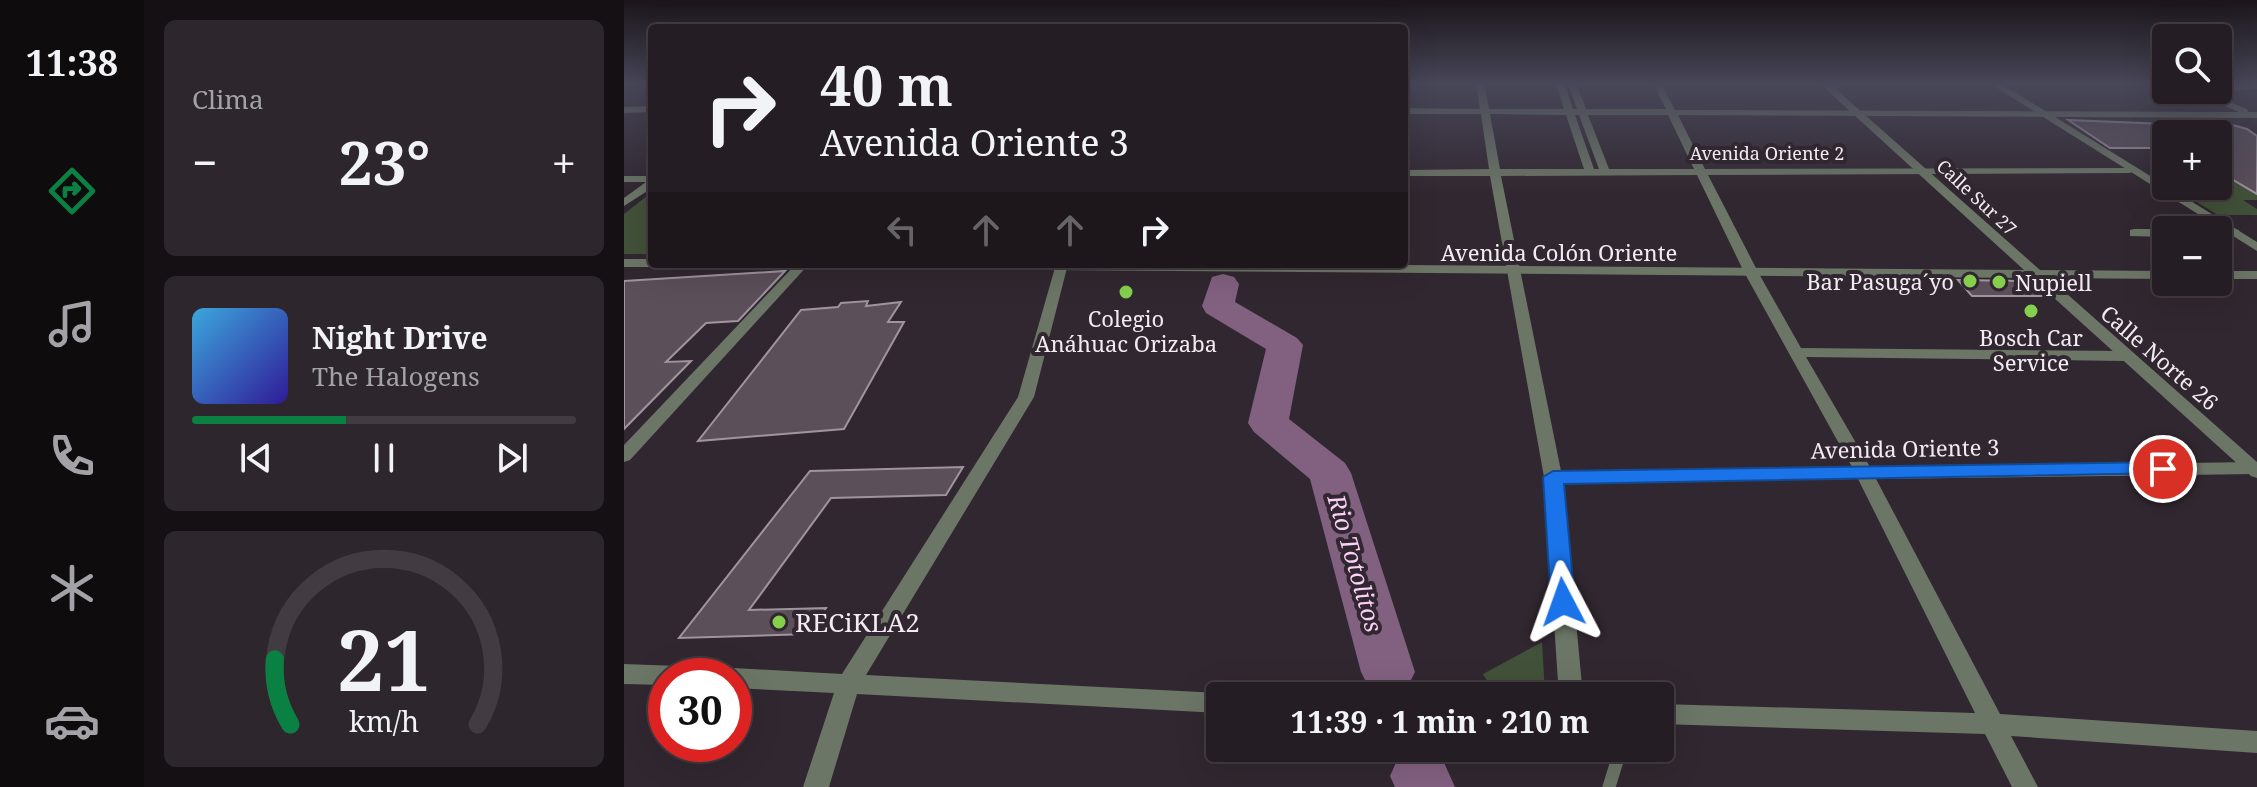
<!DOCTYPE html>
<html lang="es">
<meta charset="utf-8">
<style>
:root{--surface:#251d24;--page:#2d262c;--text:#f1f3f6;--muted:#a3a2a6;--line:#423b41;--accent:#0b8043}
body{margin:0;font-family:"Noto Serif",serif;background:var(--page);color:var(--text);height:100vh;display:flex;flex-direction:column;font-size:30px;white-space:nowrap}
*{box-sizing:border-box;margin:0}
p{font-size:26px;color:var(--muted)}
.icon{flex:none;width:44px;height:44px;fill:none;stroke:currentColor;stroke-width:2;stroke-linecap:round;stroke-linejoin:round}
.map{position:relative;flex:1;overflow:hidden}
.drawer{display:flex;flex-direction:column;gap:20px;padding:20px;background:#141014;width:480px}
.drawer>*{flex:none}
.hud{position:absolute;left:24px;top:24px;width:760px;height:244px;border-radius:8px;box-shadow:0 8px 32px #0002,0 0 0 2px var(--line);background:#251d24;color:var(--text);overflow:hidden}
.tools{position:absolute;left:1528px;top:24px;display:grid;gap:16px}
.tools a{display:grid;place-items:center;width:80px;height:80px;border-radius:8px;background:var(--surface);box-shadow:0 8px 32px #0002,0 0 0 2px var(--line);font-size:40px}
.speed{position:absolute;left:24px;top:658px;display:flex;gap:16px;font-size:40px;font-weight:700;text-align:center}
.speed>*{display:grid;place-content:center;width:104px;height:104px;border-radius:50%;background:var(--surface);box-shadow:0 8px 32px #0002,0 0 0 2px var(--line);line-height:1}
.speed .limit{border:12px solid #d22;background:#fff;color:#111}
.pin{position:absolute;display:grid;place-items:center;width:68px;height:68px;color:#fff;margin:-34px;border:4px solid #fff;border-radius:50%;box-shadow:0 2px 8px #0007}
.me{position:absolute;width:88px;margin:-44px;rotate:356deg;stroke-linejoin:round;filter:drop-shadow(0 0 6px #0008)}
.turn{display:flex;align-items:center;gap:28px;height:168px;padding:0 40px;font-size:36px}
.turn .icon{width:104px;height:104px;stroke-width:2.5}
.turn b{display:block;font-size:56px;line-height:68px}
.lanes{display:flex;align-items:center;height:76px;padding:0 40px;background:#0003;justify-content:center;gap:40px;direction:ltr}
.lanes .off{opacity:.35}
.big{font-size:60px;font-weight:700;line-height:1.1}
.drawer .card{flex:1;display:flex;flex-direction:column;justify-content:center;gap:12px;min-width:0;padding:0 28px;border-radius:12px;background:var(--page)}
.drawer .dial{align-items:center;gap:0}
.dial svg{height:208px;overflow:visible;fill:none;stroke:var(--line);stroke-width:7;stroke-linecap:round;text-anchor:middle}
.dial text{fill:var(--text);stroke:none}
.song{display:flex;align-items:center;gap:24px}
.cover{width:96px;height:96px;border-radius:12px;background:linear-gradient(135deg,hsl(200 70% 55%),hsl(250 70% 35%))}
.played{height:8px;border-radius:4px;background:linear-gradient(90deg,var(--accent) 40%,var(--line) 40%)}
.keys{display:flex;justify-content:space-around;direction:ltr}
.heat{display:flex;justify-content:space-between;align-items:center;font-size:44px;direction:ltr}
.trip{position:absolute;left:582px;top:682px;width:468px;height:80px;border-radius:8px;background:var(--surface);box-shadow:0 8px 32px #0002,0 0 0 2px var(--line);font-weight:700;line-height:80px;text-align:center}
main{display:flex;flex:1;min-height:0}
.menu{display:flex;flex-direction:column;width:144px;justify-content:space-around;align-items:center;background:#0f0c0e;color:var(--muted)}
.menu .icon{width:56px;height:56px}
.menu .selected{color:var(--accent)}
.menu b{font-size:36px;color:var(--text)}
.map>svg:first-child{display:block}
.green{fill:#425139}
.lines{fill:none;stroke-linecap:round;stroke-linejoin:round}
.river{fill:#826180;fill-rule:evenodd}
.building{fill:#5b4f5a;stroke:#a0949f;stroke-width:2}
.service{stroke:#6c7666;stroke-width:13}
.minor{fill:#6c7666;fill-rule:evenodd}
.tertiary{fill:#6c7666;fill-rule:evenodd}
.route{fill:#1a73e8;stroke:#114b97;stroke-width:2}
.poi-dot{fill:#85cf4d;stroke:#312730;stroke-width:3}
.labels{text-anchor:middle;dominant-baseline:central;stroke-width:8;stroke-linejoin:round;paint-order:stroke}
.far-street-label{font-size:18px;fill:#f2ebf1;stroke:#312730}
.street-label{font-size:22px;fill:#f2ebf1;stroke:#312730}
.poi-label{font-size:22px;fill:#f2ebf1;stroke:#312730}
.water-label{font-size:24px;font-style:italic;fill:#fbd0f9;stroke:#312730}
.near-poi-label{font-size:26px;fill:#f2ebf1;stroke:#312730;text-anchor:start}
</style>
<main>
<nav class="menu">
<b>11:38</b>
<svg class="icon selected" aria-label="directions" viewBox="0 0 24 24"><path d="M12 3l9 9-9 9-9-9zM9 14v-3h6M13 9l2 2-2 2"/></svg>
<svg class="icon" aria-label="music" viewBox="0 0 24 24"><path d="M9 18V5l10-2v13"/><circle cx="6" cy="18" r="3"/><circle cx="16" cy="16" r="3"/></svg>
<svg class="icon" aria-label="phone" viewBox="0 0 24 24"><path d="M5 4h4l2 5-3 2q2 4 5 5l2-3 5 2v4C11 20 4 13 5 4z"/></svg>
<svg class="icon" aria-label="climate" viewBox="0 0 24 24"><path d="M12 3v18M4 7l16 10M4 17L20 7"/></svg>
<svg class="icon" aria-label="car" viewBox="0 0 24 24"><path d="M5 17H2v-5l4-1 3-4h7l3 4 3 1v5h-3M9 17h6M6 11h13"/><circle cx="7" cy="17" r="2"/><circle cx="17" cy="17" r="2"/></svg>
</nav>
<section class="drawer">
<div class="card"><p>Clima</p>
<div class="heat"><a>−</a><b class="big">23°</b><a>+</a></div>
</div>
<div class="card">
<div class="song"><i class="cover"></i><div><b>Night Drive</b><p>The Halogens</p></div></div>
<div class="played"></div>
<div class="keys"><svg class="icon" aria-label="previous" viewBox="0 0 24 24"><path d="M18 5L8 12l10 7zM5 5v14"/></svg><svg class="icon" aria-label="pause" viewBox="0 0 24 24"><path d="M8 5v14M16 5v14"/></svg><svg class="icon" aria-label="next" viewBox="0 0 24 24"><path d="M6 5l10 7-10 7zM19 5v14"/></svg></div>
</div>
<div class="card dial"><svg viewBox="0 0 100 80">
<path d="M14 69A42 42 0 1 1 86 69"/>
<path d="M14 69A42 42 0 0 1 8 44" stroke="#0b8043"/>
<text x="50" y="56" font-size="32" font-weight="700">21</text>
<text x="50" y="72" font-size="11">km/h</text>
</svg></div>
</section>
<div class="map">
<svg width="1633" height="787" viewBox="0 0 1633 787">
<rect width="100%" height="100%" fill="#312730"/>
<path class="green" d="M1594,171L1633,192V200H1619L1633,209V215H1594L1547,186H1594Z
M28,192V254H0V214Z
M918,642L921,693C897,694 871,698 859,674Z"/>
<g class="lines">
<path class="river" d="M599,274L610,277L615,284L611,302L673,338L679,345L665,419L721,463L727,473L791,672L783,688L764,695L745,688L737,672L686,479L630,432L624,423L642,349L582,313L578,306L588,277Z
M796,748L817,756L831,787H771L766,776L775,756Z"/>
</g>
<path class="building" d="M1444,120L1542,124V148H1486Z
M1558,124H1605L1623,129L1633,136V194L1594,171V134H1579Z
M161,271L114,321L82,323L42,362L67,361L0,429V281Z
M1334,280L1399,281L1411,284L1424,296H1348Z
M244,301L242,306L277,302L264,322H280L220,429L74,441L177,310L214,307L217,303Z
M339,467L322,495L207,498L125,610L202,608L185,634L55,638L186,471Z"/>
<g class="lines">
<path class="service" d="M985,787L997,748"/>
<path class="minor" d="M852,83H860L865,109H940L932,83H940L949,109H953L944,83H952L962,109H1042L1029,83H1037L1051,110L1615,112L1564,90H1576L1623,109L1624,112H1633V118L1054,115L1081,169L1510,168L1511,170L1506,173L1084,175L1134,272L1177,348L1500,351L1508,356L1500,361L1182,357L1246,467L1633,462V474L1252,479L1376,714L1633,731V753L1387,736L1414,787H1388L1361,734L1036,724V704L1351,713L1234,479L939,483L959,696H935L920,477L866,176H780V170L865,169L857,114H780V108L856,109ZM866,114L942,115L960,169H876ZM951,115H955L975,169H970ZM964,115H1044L1070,169H985ZM1073,175L1120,272L1228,467L937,471L877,176Z
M1633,83V89L1594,91L1592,90H1594V85Z
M28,106V112L0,113V107Z
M0,176H28V188L0,206V198L22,182H0Z
M1510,229H1542L1545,230H1542V237L1506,236V230Z
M1611,229L1615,230V236L1594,237V230H1591Z
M172,264H185L6,460L0,462V445Z
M432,264H444L410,397L242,675L596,693L604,696H596V713L233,694L205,787H179L210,693L110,688V676H100L102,671L110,668L218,674L394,397Z
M0,664L54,666L62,669L65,676H42V685L0,684Z"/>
<path class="tertiary" d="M1195,83H1205L1416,270L1542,271V279L1425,278L1633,462V478L1627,476L1408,278L185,268L179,264H664L1400,270Z
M1365,83H1376L1633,242V251Z
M0,259H28V264H34L28,267H0Z
M1594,271H1633V279H1594Z"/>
</g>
<linearGradient id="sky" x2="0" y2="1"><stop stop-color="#1b151a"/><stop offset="0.43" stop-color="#484759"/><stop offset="1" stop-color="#484759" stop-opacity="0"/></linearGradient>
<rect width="1633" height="194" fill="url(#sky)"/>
<path class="route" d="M1539,462L1546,464L1549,469L1546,473L940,484L951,602L948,609L939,611L931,609L927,602L919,477L929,471Z"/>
<g class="poi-dot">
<circle cx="1346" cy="281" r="8"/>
<circle cx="1375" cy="282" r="8"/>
<circle cx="502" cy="292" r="8"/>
<circle cx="1407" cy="311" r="8"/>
<circle cx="155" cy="622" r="8"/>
</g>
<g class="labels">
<g class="far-street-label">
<text x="1143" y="153">Avenida Oriente 2</text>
<text transform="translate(1353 197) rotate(43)">Calle Sur 27</text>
</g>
<g class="street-label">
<text x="935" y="252">Avenida Colón Oriente</text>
<text transform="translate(1536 357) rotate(41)">Calle Norte 26</text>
<text transform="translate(1281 448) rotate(-1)">Avenida Oriente 3</text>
</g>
<g class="poi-label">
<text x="1330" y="281" text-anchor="end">Bar Pasuga´yo</text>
<text x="1391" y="282" text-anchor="start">Nupiell</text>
<text x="502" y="318">Colegio<tspan x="502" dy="25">Anáhuac Orizaba</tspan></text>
<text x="1407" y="337">Bosch Car<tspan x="1407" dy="25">Service</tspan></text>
</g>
<g class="water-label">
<text transform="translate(732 563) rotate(74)">Rio Totolitos</text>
</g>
<g class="near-poi-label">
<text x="171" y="622">RECiKLA2</text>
</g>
</g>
</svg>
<div class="tools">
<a><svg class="icon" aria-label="search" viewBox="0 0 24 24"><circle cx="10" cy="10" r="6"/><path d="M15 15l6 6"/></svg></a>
<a>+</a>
<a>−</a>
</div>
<div class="speed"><div class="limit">30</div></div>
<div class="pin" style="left:1539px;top:469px;background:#d93025"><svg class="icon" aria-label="arrive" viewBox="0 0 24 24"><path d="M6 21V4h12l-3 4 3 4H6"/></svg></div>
<svg class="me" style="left:939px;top:602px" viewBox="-20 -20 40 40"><path d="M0-17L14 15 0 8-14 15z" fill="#1a73e8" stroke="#fff" stroke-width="4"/></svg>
<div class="trip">11:39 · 1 min · 210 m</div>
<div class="hud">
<div class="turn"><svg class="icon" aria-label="right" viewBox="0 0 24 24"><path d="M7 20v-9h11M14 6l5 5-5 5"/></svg><div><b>40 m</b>Avenida Oriente 3</div></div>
<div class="lanes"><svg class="icon off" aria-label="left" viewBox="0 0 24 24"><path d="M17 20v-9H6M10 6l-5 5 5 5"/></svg><svg class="icon off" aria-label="ahead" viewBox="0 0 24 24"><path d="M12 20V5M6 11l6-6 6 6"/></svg><svg class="icon off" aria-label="ahead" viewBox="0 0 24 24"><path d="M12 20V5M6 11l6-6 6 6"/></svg><svg class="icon" aria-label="right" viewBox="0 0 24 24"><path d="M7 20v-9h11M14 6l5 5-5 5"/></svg></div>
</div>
</div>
</main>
